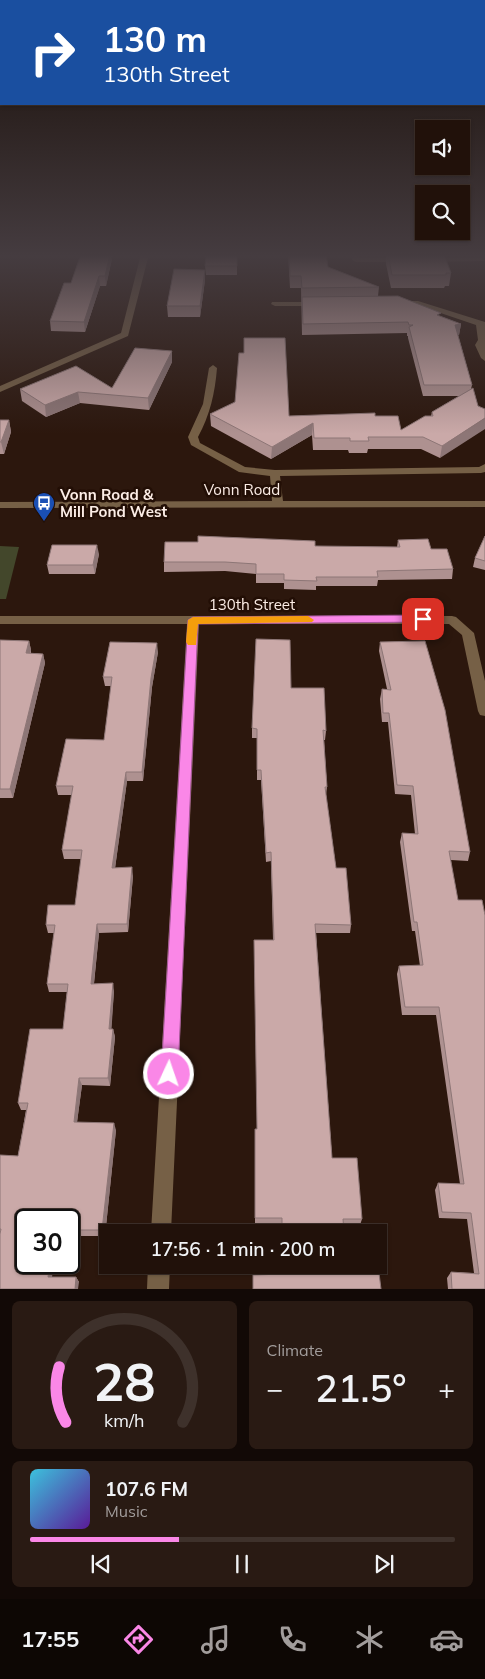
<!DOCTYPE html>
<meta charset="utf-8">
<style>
:root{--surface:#21110a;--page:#291a13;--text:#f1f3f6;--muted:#a29d9c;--line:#3e312b;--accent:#fa87e7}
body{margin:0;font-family:Mulish,sans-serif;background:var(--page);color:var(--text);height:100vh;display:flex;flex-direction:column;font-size:19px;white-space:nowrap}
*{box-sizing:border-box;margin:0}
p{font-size:16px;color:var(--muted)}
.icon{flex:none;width:28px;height:28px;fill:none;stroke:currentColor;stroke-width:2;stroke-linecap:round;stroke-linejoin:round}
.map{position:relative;height:1289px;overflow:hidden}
.drawer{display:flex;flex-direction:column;gap:12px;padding:12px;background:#120906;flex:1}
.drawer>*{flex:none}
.banner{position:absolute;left:0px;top:0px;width:485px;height:105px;box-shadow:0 1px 4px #0004,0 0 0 1px var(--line);background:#1a4fa0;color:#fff;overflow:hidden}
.tools{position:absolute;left:415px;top:120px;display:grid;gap:10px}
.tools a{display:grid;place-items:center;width:55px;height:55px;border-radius:0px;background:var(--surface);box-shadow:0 1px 4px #0004,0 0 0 1px var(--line);font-size:25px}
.speed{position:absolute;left:15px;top:1209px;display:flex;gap:10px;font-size:25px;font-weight:700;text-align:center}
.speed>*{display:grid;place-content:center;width:65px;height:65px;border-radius:50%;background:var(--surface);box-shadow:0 1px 4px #0004,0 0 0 1px var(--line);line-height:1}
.speed .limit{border:2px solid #111;border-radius:8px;background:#fff;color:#111}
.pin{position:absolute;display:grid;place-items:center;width:42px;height:42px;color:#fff;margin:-21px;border-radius:10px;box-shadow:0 2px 8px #0006}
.me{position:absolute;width:55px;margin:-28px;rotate:3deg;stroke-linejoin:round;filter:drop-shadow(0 0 4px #0008)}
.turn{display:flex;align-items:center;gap:18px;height:105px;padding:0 20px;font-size:22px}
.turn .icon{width:65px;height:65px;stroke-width:2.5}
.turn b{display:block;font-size:35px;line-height:42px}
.big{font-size:38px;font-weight:600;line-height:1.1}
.drawer .tile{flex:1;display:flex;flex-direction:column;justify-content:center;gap:8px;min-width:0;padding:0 18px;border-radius:8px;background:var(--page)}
.drawer .dial{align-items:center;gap:0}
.dial svg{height:130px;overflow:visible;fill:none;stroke:var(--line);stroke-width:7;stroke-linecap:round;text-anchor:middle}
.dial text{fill:var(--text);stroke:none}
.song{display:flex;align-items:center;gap:15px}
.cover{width:60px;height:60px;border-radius:8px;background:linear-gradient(135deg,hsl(190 70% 55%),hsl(270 70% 35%))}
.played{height:5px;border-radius:2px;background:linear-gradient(90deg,var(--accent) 35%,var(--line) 35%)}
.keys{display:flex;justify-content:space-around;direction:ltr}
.heat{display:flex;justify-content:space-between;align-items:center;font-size:28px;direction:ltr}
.drawer .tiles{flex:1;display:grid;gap:12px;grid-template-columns:1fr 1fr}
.tile:last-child{grid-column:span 2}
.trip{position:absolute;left:99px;top:1224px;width:288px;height:50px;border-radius:0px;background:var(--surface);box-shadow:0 1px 4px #0004,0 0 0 1px var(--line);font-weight:600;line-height:50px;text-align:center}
.dock{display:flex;height:80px;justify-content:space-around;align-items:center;background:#0d0704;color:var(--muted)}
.dock .icon{width:35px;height:35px}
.dock .on{color:var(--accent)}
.dock b{font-size:22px;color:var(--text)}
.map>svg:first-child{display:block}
.green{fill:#43472b}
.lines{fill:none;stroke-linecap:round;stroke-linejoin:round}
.minor{fill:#766046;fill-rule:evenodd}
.wall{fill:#ae9190}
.shaded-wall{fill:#8d7676}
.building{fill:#caa9a8;stroke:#8d7676}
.route{fill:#fa87e7;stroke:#a25896}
.slow{fill:#f59e0b}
.labels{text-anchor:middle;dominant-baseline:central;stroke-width:5;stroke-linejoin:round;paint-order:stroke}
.street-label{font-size:15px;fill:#fcede6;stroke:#220e05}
.poi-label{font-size:15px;font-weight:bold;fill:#fcede6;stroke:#220e05;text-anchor:start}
</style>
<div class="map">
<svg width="485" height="1289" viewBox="0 0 485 1289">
<rect width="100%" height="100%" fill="#2c170d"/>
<path class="green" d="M0,546L19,547L6,599H0Z"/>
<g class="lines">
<path class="minor" d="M141,254H149L128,336L0,392V386L121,333Z
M351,254H359V258H403L407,260L403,262H356L352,260Z
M430,258H482L485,261L427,262V258Z
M396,301H418L485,322C485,335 485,347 485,361L481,358L475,345L478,340L476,325L417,305H396Z
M272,302H317L321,304L317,306H275L271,304Z
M213,365L217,368C215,393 210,415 198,437L200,443L245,467L275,470L479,467L485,464V472L481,473L280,476L283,501H485V507L0,508V502L272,501L270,476L239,472L191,445L188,437L203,404L209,368Z
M0,616H452L456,617L474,633L485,681V716L480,715L478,711L462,635L449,624H199L171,1232H151L187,624H0Z
M148,1265H170L169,1289H147Z"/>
</g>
<path class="wall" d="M45,254H113L106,286H100L85,332L51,331L50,321L71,283L80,256H45Z
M237,254V275H206L205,266Z
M288,254H326L328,267L379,287L378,296L440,316L461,324L459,335H458L472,385L471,389L440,458L421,449H368L367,453H349L348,450H313L312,435L271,459L211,426L210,414L289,416H375L401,430L431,416L432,412L459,396H423L408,338V336H407V333L302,335L301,288H290Z
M383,254H444L451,273L449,286H445L444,288H391L386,264V256H384Z
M205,270V280L200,317H168L167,306Z
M172,351V362L149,410L80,403L46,417L22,401L20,389L112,388Z
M0,420H9L11,432L4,454H0Z
M485,536V570L473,567L475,558Z
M398,540L431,549L453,569L452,579L378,580L377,586H316V590L284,589V583H256V574L225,571L164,572V562L397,547Z
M99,554L95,574H49L47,565Z
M0,640L29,641L31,650V653L43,654L45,663L13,798H0Z
M380,642L470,852L468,861L451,860L485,1289H448L447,1278L451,1272L474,1273L467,1219L439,1218L435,1190L438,1183L460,1184L436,1015H402L397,974L399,966H420L415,931H412L400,842L402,833L415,834L411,795L395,794L388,722H382L380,699L382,689H387L379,651Z
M158,652L152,687L143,781H127L115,868L133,876L128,932L99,933L94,984L114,991L111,1029H113L115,1037L110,1086L82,1085L77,1122L116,1130L105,1236H69V1220H26V1262H54L52,1277H76L79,1282L0,1289V1155L18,1156L26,1110H21L18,1103L63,1029L67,992H49L47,984L54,933H48L46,925L75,905L81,859H64L62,850L72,795H58L56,786L104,740L111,686H105L103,677Z
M291,688L326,731L325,740H324L327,787L326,795L336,868L351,925L350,933H316L332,1158L362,1219L360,1225H343L344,1232H282L281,1224H255V1129H257L273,940L271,861L266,862L261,780H257V738H252V728Z"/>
<path class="shaded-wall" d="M110,254H113L106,286L105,276Z
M205,270V280L200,317V306Z
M99,276L100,286L85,332L84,322Z
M461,324L459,335L453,336L455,325Z
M172,351V362L149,410L148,398Z
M78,392L80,403L46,417L45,405Z
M485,418V429L440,458L442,446Z
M9,420L11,432L4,454L1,442Z
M313,423L312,435L271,459L272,447Z
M97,545L99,554L95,574L93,565Z
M29,641L31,650L28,662L26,653Z
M157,643L158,652L152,687L143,781L142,772L151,678Z
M43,654L45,663L13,798L10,789Z
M126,772L127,781L114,876L112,868Z
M132,867L133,876L128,932L127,924Z
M97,924L99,933L93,992L91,984Z
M113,983L114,991L111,1037L109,1029Z
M113,1029L115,1037L110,1086L108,1078Z
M79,1078L82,1085L76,1130L74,1122Z
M114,1123L116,1130L105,1236L102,1230Z
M50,1262H54L51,1282L48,1277Z
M76,1277L79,1282L78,1289H75Z"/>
<path class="building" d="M81,254H110L105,276H99L84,322L50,321L64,283H71Z
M206,254H237V266H205Z
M289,254H326L328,267L379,287L302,288L301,276H290Z
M388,254H444L451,273H446V275H392Z
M174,269L205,270L200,306H167Z
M398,296L441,313L437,315L461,324L455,325L472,385H424L409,327L413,325H409L408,322L303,324L302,297Z
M244,338H285L289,416L375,413V416H398L401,430L425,416H433L432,412L473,388L478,406L485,409V418L442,446L423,437H368L369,441H350V438H314L313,423L272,447L210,414L235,402L239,353H244Z
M135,348L172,351L148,398L78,392L45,405L20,389L76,366L112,388Z
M0,420H9L1,442H0Z
M198,536L315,541V546L400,547L398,540L428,539L431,549H447L453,569L377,571L378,577H316L317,581L284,580V574H256V564L225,562H164L165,542H198Z
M485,536V561L475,558Z
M52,545H97L93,565H47Z
M256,639L290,640L291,688H324L326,731L323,730L327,787H325L336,868H346L351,925L315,924L332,1158H357L362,1219H343L344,1232H282V1218H255V1129H257L254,940H274L271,852L266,853L261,770H257V729L252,728Z
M0,640L29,641L26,653L43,654L10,789H0Z
M425,641L445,710L470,852L449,851L458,900H482L485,915V1289H452L451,1272L479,1274L471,1213L442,1212L438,1183L464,1184L439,1007H405L399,966L423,965L417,922H414L402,833L418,834L413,786L397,785L389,713H383L382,689L391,690L380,642Z
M110,642L157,643L151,678L142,772H126L112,868L132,867L127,924H97L91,984L113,983L109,1029H113L108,1078H79L74,1122L114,1123L102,1230H69V1220H26V1262H50L48,1277H76L75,1289H0V1234L1,1229H0V1155L18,1156L28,1103H18L30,1029H63L68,984H47L55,925H46L48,905H75L82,850H62L73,786H56L66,739L104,740L112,677H103Z
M283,1265H347V1273H379L381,1289H253V1275L284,1274Z"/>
<linearGradient id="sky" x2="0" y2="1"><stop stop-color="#180d07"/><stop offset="0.59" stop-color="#453c40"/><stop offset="1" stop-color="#453c40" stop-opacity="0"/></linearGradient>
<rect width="485" height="434" fill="url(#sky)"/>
<path class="route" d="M423,615L428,619L427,622L198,624L178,1074L175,1080L169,1083L163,1080L161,1074L188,620L193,617Z"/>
<path class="slow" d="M308,616L314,620L312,622L198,624L196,645H188L186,642L188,620L193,617Z"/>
<defs>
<g id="bus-pin" transform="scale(1.125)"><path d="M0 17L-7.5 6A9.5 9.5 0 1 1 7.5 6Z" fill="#1a4fb4" stroke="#220e05"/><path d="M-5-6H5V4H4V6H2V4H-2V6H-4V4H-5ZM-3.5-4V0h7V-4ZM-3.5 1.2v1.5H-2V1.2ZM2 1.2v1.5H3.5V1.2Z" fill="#fff"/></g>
</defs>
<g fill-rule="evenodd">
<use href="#bus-pin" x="44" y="503"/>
</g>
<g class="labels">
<g class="street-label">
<text x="242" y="489">Vonn Road</text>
<text x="252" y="604">130th Street</text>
</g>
<g class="poi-label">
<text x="60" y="494">Vonn Road &amp;<tspan x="60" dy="17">Mill Pond West</tspan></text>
</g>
</g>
</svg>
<div class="tools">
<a><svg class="icon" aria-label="sound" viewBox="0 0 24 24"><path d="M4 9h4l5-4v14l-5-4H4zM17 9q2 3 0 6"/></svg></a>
<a><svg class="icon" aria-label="search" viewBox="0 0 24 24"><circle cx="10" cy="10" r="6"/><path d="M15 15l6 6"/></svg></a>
</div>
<div class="speed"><div class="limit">30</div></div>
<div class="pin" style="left:423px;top:619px;background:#d93025"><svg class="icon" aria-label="arrive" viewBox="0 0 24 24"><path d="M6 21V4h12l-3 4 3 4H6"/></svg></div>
<svg class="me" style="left:169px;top:1074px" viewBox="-20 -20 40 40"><circle r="17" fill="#fa87e7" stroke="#fff" stroke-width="3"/><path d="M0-11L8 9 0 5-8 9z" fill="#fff"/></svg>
<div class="trip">17:56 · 1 min · 200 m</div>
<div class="banner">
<div class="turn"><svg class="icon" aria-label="right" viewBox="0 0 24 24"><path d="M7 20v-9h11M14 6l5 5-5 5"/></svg><div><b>130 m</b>130th Street</div></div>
</div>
</div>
<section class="drawer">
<div class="tiles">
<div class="tile dial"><svg viewBox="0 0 100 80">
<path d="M14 69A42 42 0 1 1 86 69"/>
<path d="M14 69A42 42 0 0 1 10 35" stroke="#fa87e7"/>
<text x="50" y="56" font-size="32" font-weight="700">28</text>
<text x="50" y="72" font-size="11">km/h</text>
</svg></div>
<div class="tile"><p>Climate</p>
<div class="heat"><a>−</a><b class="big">21.5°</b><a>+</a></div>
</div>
<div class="tile">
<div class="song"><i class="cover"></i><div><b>107.6 FM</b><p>Music</p></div></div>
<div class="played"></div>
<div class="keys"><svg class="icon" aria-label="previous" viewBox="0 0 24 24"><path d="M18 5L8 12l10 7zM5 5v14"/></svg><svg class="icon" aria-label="pause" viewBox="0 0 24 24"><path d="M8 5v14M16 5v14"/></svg><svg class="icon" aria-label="next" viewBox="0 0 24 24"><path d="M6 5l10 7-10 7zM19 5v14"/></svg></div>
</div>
</div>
</section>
<nav class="dock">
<b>17:55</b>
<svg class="icon on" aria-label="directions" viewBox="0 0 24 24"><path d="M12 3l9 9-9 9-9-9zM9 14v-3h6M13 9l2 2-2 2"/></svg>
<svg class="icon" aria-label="music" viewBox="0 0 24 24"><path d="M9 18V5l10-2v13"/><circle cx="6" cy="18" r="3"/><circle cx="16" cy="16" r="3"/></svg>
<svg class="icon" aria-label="phone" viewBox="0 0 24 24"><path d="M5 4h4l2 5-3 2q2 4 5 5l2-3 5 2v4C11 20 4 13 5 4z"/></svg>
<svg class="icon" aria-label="climate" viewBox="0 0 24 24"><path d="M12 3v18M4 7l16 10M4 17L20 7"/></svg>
<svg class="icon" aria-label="car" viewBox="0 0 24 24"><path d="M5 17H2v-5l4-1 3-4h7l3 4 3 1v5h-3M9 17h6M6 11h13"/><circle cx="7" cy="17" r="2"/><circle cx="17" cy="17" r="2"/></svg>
</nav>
